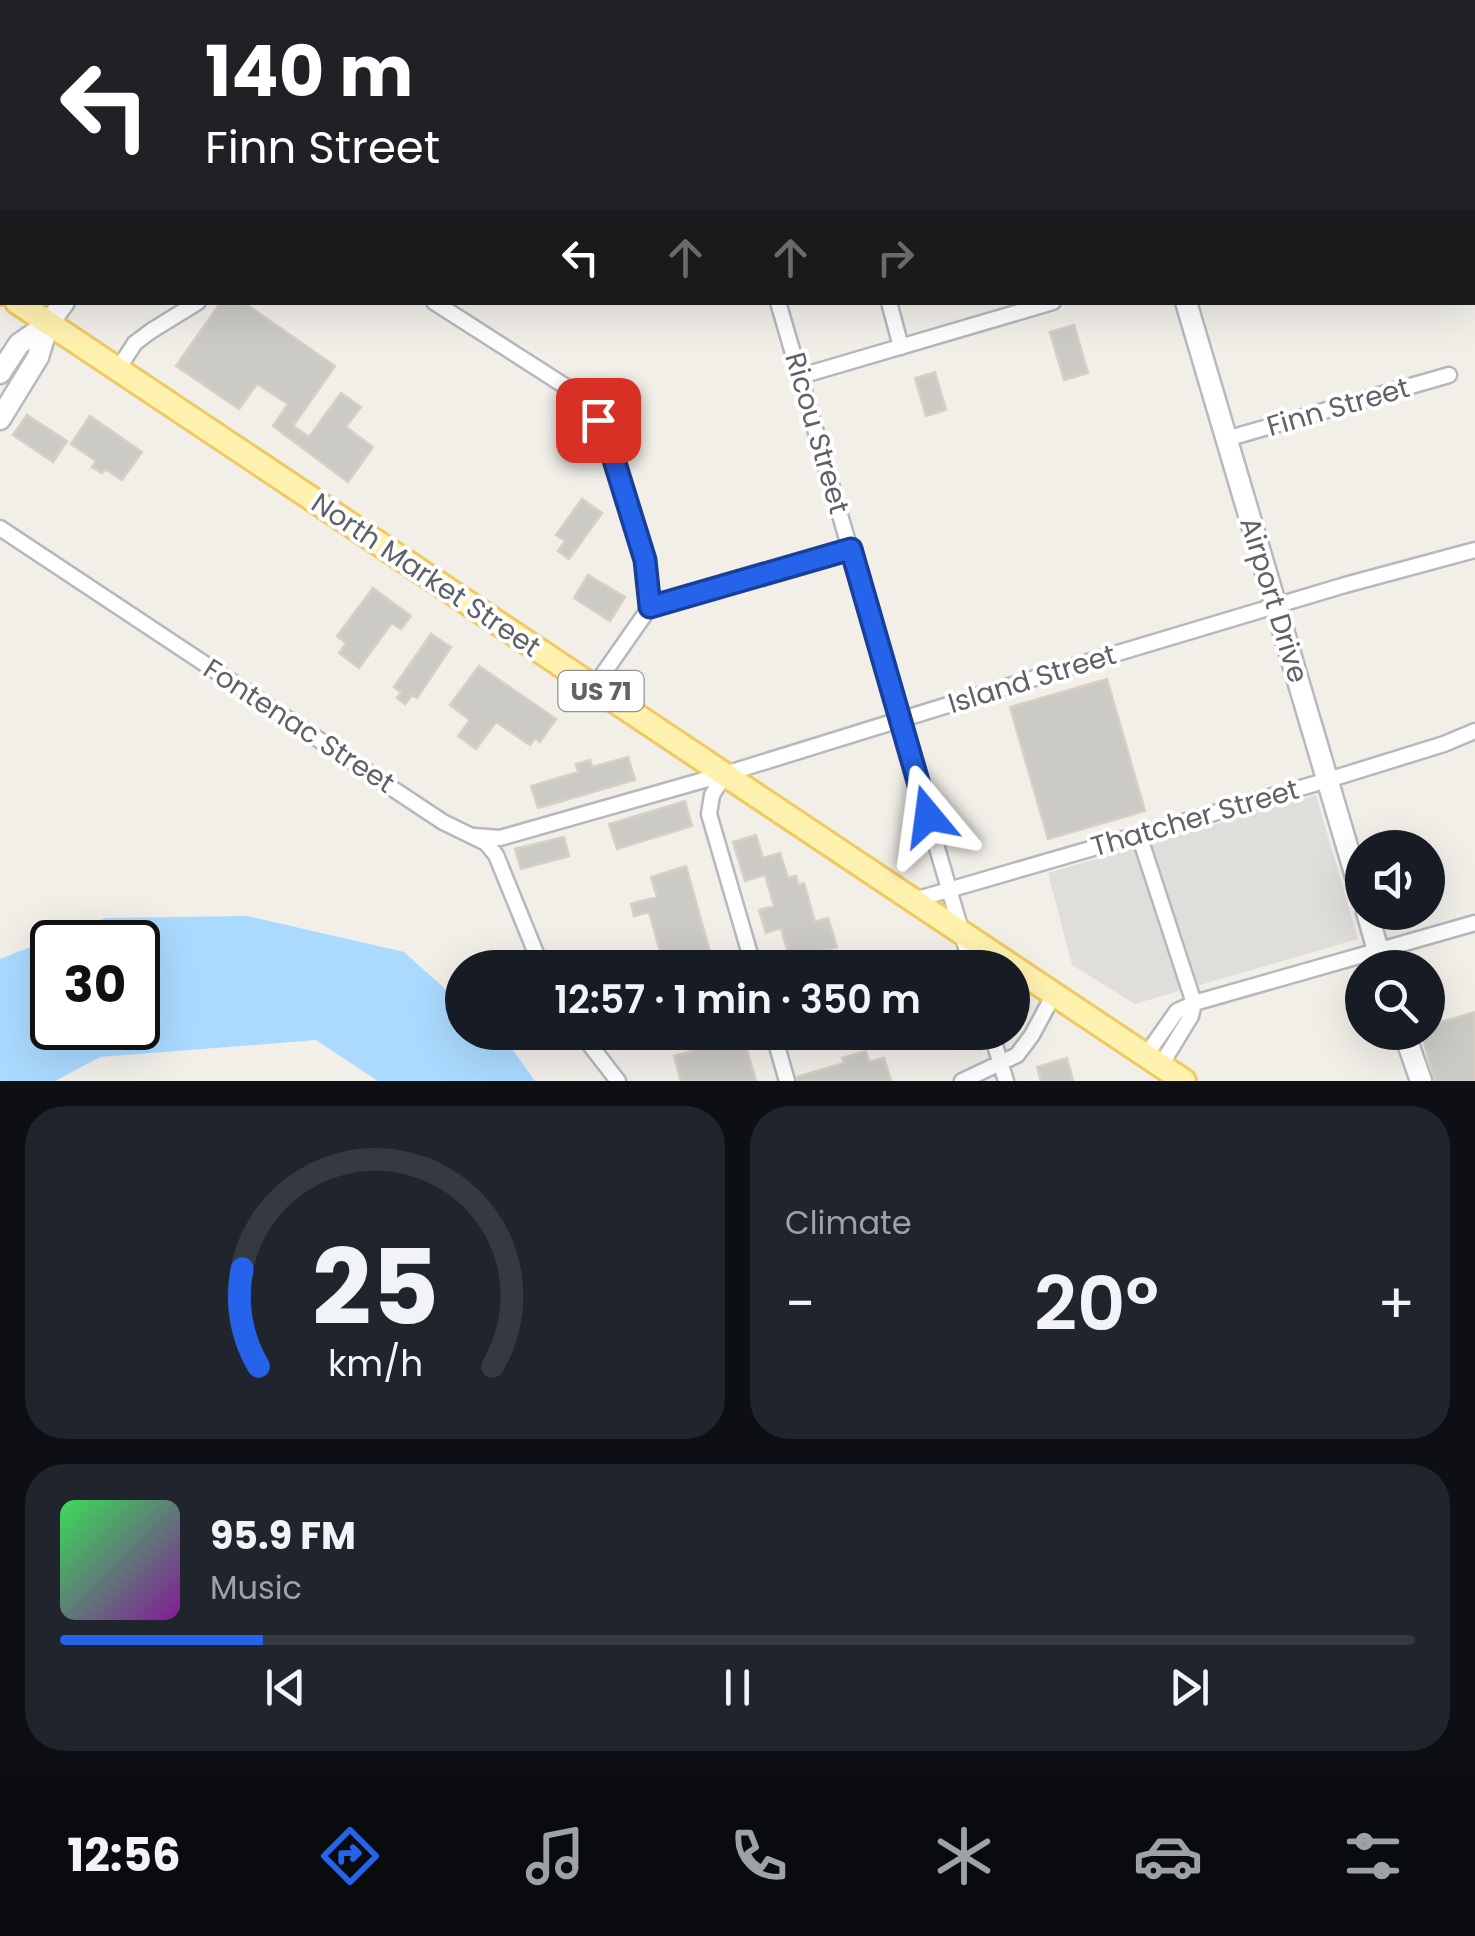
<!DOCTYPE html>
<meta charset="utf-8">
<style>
:root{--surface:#171b24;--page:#20242c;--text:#f1f3f6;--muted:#9ea1a6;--line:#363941;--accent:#2563eb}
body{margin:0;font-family:Poppins,sans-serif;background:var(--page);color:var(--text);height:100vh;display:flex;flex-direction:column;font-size:38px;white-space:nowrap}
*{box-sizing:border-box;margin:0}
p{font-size:32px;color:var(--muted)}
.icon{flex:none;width:55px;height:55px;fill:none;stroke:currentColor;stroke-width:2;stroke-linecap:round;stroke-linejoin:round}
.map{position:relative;height:1081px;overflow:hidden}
.details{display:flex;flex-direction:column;gap:25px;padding:25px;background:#0d0f14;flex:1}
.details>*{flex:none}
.top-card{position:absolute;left:0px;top:0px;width:1475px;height:305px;box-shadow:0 10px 40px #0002;background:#202124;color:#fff;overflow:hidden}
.buttons{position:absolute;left:1345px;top:830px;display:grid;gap:20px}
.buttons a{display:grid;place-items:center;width:100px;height:100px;border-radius:50%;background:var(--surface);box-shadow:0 10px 40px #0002;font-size:50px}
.speed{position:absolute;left:30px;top:920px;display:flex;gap:20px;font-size:50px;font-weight:700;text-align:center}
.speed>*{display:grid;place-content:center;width:130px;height:130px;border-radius:50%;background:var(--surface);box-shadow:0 10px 40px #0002;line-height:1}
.speed .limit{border:5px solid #111;border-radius:15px;background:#fff;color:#111}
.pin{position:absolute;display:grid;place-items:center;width:85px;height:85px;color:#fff;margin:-42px;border-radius:20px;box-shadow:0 5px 15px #0006}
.me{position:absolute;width:110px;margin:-55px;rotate:344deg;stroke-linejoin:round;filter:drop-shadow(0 0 8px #0008)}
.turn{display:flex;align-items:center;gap:35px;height:210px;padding:0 40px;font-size:45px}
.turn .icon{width:130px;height:130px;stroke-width:2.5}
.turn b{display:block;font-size:70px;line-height:85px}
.lanes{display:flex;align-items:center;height:95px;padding:0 40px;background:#0003;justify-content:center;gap:50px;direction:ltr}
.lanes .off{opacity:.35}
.big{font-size:75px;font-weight:600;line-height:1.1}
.details .card{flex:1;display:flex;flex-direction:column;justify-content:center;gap:15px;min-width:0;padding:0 35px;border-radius:40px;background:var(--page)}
.details .dial{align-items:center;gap:0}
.dial svg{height:260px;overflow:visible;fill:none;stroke:var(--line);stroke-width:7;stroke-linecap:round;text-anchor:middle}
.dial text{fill:var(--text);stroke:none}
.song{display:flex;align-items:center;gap:30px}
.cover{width:120px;height:120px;border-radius:15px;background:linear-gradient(135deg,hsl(130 70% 55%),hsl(290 70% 35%))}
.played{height:10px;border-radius:5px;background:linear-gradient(90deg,var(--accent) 15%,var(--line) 15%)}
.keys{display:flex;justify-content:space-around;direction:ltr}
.heat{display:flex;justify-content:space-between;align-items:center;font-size:55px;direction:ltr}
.details .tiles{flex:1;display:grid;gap:25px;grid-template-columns:1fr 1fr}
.card:last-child{grid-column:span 2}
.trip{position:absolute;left:445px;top:950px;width:585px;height:100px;border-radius:50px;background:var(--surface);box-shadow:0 10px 40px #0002;font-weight:600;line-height:100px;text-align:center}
.tab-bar{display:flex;height:160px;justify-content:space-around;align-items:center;background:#090b0e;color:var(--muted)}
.tab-bar .icon{width:70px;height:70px}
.tab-bar .active{color:var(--accent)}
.tab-bar b{font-size:45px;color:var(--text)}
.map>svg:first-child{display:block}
.industrial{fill:#e0deda}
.water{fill:#aadaff;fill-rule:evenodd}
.building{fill:#cccac5;stroke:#d6d1c6;stroke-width:2.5}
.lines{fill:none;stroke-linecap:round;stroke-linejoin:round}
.street-casing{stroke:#b5b8bc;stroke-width:19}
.secondary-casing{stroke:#b6babf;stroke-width:25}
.primary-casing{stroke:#f2c960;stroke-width:28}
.street{stroke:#fff;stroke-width:14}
.secondary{stroke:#fff;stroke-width:20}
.primary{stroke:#fff2af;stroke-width:22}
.route-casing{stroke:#184099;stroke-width:25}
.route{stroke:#2563eb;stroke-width:18}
.labels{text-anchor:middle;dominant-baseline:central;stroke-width:8;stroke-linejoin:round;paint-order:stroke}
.shield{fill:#fff;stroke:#8f9295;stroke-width:2.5}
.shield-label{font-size:25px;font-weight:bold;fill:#5f6368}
.street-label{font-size:28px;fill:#5f6368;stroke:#fff}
</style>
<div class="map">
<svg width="1475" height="1081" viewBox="0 0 1475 1081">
<rect width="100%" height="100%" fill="#f1efe8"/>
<path class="industrial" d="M1316,795L1358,939L1135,1004L1072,965L1048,873Z"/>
<path class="water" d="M247,916L404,952L462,1004V1032L495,1033L510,1046L535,1081H378L316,1040L100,1057L55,1081H0V959L105,918ZM52,942H138V1028H52Z"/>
<path class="building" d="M221,302H243L335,366L293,426L309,437L341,393L361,407L346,427L373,447L348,482L273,426L288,404L257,384L239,409L176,366Z
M1074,325L1088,373L1064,380L1050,332Z
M935,372L946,410L926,416L915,378Z
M27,415L67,441L53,462L13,435Z
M90,416L142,452L122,480L105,469L102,473L92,467L96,461L71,444Z
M582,499L602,513L569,559L558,551L565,541L556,535Z
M588,575L625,597L610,621L574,598Z
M373,588L411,616L401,629L392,623L359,668L339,653L346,643L337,636Z
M431,634L451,647L417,698L412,695L405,704L397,698L401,692L394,687Z
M479,666L556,719L540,742L535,738L530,745L496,722L476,749L458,736L470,720L450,705Z
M1107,679L1145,811L1048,839L1010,707Z
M628,757L635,780L538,808L531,786L578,772L576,764L590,760L592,767Z
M685,801L692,826L617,849L609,824Z
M756,835L763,858L780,853L788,878L796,876L798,885L804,883L815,922L828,918L837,947L818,952L820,959L807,963L805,956L790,960L781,928L766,933L759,910L774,906L765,875L745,881L733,842Z
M564,837L569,856L521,869L515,849Z
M686,866L710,952L664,965L649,912L634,916L631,904L657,897L651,877Z
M1475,1012V1081H1435L1421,1032H1428V1026Z
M743,1036L756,1081H681L674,1056Z
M866,1051L869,1062L884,1058L891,1081H797V1077L844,1063L842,1058Z
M1067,1058L1073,1081H1041L1037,1067Z"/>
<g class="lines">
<g class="street-casing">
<path id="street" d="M492,0L493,2
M593,0V2
M703,0L704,2
M434,302L568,388L588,406L598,420L610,447L645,560L650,607L594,687
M778,302L972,968
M889,302L901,347
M118,369L135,343L151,331L198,302
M801,376L1053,302
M1226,439L1449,375
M0,528L443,822L486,843L496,855L542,968
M650,607L851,549
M725,774L712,795L709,814L754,968
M1139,835L1194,1003
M474,836L500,838L725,774L1061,670L1345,585L1475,550
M914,900L1328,780L1444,744L1475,731
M580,1032L618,1081
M773,1032L787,1081
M991,1032L1006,1081
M1146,1055L1177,1011L1194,1003L1475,923
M1161,1065L1191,1016L1194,1003
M962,1081L1017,1055L1032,1035L1054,994"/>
</g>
<g class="secondary-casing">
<path id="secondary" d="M1096,0L1097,2
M1371,0L1374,2
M1408,0L1410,2
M1451,0L1453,2
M357,2L359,0
M1472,37L1475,41
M1472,114L1475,118
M1186,302L1362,897
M0,373L19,344L48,324L64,302
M0,419L38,357L48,324
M1367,912L1383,968
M1404,1032L1421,1081"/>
</g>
<g class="primary-casing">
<path id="primary" d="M0,291L2,293
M17,302L1184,1081"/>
</g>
<use href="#street" class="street"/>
<use href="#secondary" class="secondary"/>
<use href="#primary" class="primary"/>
</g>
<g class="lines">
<g class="route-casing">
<path id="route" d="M598,420L610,447L645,560L650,607L851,549L928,816"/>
</g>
<use href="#route" class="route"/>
</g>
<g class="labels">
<rect class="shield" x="558.5" y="671" width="85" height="40" rx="8"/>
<g class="shield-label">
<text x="601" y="691">US 71</text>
</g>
<g class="street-label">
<text transform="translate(1338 407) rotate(-16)">Finn Street</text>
<text transform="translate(817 433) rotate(74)">Ricou Street</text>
<text transform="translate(426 575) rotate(34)">North Market Street</text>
<text transform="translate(1274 600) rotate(73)">Airport Drive</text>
<text transform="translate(1032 679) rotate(-17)">Island Street</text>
<text transform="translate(299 726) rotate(33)">Fontenac Street</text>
<text transform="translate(1195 818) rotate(-16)">Thatcher Street</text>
</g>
</g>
</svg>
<div class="buttons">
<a><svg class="icon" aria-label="sound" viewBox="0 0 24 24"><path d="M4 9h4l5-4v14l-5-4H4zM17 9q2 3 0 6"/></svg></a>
<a><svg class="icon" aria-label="search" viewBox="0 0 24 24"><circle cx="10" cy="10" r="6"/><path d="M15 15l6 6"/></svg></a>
</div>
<div class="speed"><div class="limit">30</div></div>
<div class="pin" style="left:598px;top:420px;background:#d93025"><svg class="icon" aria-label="arrive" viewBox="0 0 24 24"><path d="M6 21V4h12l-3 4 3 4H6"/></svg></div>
<svg class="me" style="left:928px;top:816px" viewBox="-20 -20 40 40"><path d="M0-17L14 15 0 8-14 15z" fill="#2563eb" stroke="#fff" stroke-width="4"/></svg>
<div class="trip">12:57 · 1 min · 350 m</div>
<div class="top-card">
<div class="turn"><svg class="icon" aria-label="left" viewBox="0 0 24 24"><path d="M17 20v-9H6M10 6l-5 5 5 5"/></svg><div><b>140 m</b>Finn Street</div></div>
<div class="lanes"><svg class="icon" aria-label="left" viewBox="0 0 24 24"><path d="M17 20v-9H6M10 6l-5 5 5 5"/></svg><svg class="icon off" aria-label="ahead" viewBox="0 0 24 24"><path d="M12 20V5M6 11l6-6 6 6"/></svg><svg class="icon off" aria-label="ahead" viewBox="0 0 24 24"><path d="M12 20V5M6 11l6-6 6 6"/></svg><svg class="icon off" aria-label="right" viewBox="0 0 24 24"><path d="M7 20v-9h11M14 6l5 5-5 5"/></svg></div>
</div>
</div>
<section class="details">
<div class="tiles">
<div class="card dial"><svg viewBox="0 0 100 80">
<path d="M14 69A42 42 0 1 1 86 69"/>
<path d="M14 69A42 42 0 0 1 9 39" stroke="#2563eb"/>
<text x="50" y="56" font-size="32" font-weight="700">25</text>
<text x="50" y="72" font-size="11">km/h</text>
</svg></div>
<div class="card"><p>Climate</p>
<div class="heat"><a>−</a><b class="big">20°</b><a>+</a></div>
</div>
<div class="card">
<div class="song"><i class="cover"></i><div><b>95.9 FM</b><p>Music</p></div></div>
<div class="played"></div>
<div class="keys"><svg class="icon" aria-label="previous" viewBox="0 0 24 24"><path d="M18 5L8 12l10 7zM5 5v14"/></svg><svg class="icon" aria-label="pause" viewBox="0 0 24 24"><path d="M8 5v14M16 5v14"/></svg><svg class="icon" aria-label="next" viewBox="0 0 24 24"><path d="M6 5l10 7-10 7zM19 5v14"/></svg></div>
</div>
</div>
</section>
<nav class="tab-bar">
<b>12:56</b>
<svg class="icon active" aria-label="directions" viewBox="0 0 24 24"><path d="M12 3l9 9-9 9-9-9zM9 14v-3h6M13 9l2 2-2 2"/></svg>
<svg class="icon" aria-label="music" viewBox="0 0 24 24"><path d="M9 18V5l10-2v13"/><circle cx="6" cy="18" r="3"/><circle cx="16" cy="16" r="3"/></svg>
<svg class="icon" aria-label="phone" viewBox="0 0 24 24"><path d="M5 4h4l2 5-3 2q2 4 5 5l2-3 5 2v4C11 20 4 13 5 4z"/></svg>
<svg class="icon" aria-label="climate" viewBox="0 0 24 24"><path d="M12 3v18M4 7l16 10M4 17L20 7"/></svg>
<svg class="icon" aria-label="car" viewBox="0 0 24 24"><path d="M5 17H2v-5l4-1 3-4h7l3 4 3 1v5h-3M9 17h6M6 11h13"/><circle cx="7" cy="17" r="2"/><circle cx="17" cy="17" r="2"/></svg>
<svg class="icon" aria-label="filters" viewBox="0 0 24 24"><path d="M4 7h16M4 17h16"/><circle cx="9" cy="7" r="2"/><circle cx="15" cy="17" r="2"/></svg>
</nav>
